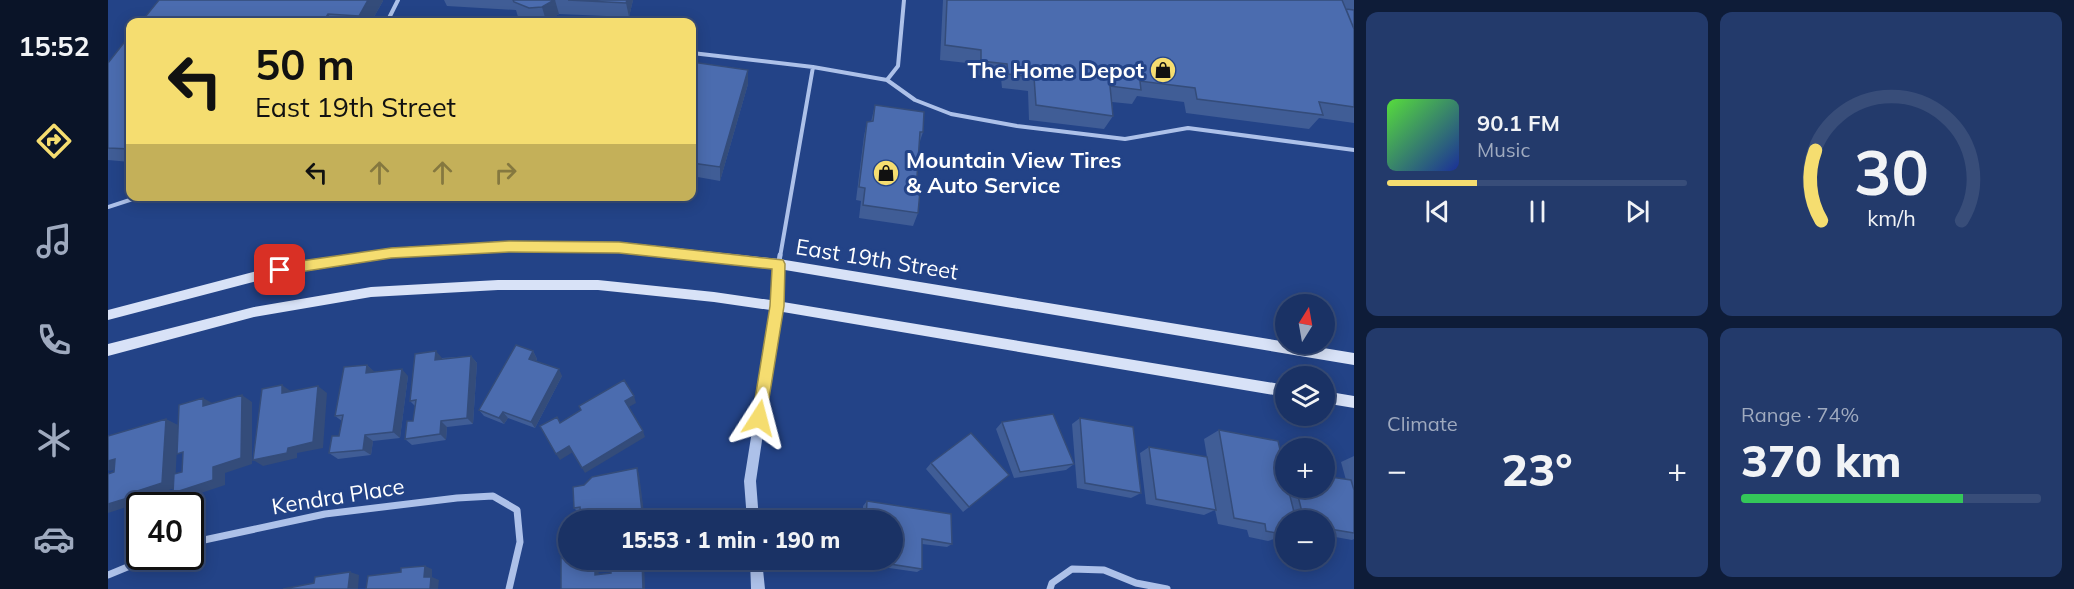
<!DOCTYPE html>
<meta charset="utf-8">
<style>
:root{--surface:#1a3265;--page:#233a6b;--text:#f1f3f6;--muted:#9faabf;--line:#384d79;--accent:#f5dd70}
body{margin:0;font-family:Mulish,sans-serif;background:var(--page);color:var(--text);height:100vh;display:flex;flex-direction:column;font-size:22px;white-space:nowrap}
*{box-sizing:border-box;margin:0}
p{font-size:20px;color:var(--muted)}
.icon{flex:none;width:33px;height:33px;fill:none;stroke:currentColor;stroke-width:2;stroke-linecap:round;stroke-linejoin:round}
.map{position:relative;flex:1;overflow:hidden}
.drawer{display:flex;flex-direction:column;gap:12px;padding:12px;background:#0e1c38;width:720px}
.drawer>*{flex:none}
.top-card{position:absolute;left:18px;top:18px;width:570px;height:183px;border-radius:12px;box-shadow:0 3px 15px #0003,0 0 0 2px var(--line);background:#f5dd70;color:#111;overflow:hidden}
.needle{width:39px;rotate:11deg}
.controls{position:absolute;left:1167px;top:294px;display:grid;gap:12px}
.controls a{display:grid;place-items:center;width:60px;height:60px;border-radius:50%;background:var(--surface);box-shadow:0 3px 15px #0003,0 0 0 2px var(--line);font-size:30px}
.speed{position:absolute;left:18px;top:492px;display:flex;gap:12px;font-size:30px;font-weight:700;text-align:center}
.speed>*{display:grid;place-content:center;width:78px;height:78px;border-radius:50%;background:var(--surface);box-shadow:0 3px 15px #0003,0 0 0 2px var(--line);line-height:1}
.speed .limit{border:3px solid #111;border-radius:9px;background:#fff;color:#111}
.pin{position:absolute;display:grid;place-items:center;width:51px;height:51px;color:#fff;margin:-26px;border-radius:12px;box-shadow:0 3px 9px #0006}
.me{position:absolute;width:66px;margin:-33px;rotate:9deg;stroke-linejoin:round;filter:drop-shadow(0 0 4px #0008)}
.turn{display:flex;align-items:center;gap:21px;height:126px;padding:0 30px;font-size:27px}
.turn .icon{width:78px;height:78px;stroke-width:2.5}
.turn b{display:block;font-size:42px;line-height:51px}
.lanes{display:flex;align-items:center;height:57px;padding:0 30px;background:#0003;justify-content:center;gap:30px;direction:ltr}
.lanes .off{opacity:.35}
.big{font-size:45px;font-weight:800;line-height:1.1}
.drawer .widget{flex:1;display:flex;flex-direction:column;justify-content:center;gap:9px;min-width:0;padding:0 21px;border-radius:12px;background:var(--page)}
.drawer .dial{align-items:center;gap:0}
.dial svg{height:156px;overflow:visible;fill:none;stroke:var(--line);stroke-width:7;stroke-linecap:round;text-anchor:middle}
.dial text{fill:var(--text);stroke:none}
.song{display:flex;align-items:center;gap:18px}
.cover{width:72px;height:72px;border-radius:9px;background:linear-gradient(135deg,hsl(110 70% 55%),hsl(230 70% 35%))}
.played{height:6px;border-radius:3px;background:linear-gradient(90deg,var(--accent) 30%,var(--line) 30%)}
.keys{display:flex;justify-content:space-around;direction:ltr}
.heat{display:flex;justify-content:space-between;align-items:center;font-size:33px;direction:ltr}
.charge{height:9px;border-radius:4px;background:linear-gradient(90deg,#34c759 74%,var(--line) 0)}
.drawer .tiles{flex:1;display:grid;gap:12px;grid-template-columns:repeat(2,1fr)}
.trip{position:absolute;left:450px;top:510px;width:345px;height:60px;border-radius:30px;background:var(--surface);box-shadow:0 3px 15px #0003,0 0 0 2px var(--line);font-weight:800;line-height:60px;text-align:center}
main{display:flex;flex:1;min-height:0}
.menu{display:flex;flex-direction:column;width:108px;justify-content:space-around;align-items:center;background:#0a1428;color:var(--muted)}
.menu .icon{width:42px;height:42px}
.menu .current{color:var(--accent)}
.menu b{font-size:27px;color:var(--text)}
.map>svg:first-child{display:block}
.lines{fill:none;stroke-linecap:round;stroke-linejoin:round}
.service-far1{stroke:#adc1e9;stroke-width:4}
.service{stroke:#adc1e9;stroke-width:5}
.minor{stroke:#adc1e9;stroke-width:7}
.tertiary{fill:#adc1e9;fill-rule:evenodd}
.secondary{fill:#d8e2f7;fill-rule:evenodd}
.wall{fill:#405d96}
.shaded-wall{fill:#344c7a}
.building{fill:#4b6caf;stroke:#344c7a;stroke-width:1.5}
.route{fill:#f5dd70;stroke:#9f9049;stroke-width:1.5}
.labels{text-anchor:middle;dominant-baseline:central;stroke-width:6;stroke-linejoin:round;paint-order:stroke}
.poi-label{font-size:22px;font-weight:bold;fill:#fff;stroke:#234387;text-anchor:end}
.street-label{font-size:22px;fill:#fff;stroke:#234387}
</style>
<main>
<nav class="menu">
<b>15:52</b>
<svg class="icon current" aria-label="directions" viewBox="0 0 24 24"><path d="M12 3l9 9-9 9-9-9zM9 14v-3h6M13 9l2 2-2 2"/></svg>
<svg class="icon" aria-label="music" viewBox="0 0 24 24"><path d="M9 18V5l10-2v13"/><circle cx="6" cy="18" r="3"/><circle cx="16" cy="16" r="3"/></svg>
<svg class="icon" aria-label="phone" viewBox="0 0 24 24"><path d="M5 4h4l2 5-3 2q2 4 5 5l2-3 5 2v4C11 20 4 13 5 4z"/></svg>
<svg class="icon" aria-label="climate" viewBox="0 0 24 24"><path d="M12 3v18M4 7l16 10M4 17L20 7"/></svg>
<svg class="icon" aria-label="car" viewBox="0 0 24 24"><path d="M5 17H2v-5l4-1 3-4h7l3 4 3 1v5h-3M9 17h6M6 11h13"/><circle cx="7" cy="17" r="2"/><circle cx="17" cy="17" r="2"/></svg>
</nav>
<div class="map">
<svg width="1246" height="589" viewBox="0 0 1246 589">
<rect width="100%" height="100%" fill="#234387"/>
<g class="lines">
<path class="service-far1" d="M279,22L290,0
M584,53L705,67L779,80L807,100L843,114L909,126L1017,139L1080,128L1246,150
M779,80L790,66L796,0
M0,207L34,196
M672,257L705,67"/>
<path class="service" d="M671,262L672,255"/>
<path class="minor" d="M82,543L217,514L349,498L385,496L409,510L412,542L401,589
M0,575L46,556
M942,589L944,583L964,569L996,570L1028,583L1059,589"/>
<path class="tertiary" d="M671,260L675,261L676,264L674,306L648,481L651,520H639L636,481L664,306L666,264L667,261Z
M642,560H654L657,589H643Z"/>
<path class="secondary" d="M401,241L511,242L671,259L1246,353V365L671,269L511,252L401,251L283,258L172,275L0,320V310L172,265L283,248Z
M390,280H490L606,292L669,301L1178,385V397L669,311L606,302L490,290H390L263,297L146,317L0,356V344L146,307L263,287Z
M1216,391L1246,396V408L1216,403Z"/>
</g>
<path class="wall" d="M51,0H275V1L263,22H33Z
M336,0H525L521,17L451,14L438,21L425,22L410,17L408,10L339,6Z
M835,0H1246V123L1211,118L1201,129L1078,113L1076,102L1029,96L1024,104L1004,102L1005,116L996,129L921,120L920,91L894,88L893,78L867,75L868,64L832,60Z
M22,35V162L0,160V63Z
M584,62L640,70V84L612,181L584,176Z
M767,105L815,132L811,144L808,191L810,213L805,226L751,218L753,201L748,200L756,136L759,122H763Z
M425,351L429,359L428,361L454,376L427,428L400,418L396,424L376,416L371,410Z
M363,356L369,363L365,424L339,427L338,440L304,445L297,439L305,421L307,406L302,401L334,358Z
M259,365L266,372L300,376L292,438L265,441L263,455L230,459L221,453L231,436L234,421L227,416Z
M972,418L1033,493L1023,498L969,488L964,424Z
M894,422L966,464L958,470L906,478L888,429Z
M1111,430L1178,488H1216L1238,480L1233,462L1246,456V539L1244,540L1216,535V520H1178V525L1176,526L1178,535L1160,541L1141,537L1139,530L1110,524L1107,510L1096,515L1038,504L1032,453L1041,447L1099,457L1096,439Z
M823,463L901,475L855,512L818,469Z
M531,474L472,512H470L466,508Z
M759,501L844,544L839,547L814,544V569L809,572L753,564V560H784V520H755V506Z"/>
<path class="shaded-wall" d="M260,0H275V1L263,22H255L251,16Z
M446,0H447L451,14L438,21L434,7Z
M519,0H525L521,17L518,3Z
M220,14L225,22H215Z
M640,70V84L612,181V167Z
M328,351L334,358L333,367L327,360Z
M425,351L429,359L425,366L421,359Z
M363,356L369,363L365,424L359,418Z
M259,365L267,372L258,373Z
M294,369L300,376L292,438L285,432Z
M451,369L454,376L427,428L423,422Z
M174,385L184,392L174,393Z
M210,386L219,393L215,448L189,453V458L155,466L145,460L180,448Z
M134,395L144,402V464L117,473V485L78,498L65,493L105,467Z
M526,396L528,403L519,408L517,401Z
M95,398L106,404L95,406Z
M395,412L400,418L396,424L391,418Z
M58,419L70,425L67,488L37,498V501L0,513V504L23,493Z
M333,421L339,427L338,440L332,434Z
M535,431L537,437L477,473L474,468Z
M257,435L265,441L263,455L255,450Z
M461,446L465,452L452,460L448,454Z
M7,459L21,465L2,471L0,470V461Z
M529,468L531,474L537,520H535Z
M487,560H490L491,578L487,575Z
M534,560H536L537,589H535Z
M317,566L324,569V577L331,580L330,589H322L316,577Z
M242,572L251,575L250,589H240Z"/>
<path class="building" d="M51,0H260L251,16L220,14L215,22H33Z
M405,0H446L434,7L421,8L406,2Z
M460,0H519L518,3Z
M839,0H1234L1246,29V107L1211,102L1215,115L1089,99L1087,88L1032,81L1033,90L1002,86L1005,116L928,105L926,77L900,74L899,64L873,61V50L837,45Z
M1238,9L1246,10V29Z
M22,35V149L0,148V63Z
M584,62L640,70L612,167L584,163Z
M767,105L816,112L815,132H812L808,191H812L810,213L755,205L757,188L751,187L759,122L765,121Z
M408,345L425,351L421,359L451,369L423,422L395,412L391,418L371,410Z
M328,351L327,360L363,356L359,418L333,421L332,434L297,439L299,421H305L308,400L302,401L307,354Z
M259,365L258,373L294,369L285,432L257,435L255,450L221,453L224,436H231L235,415L227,416L236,367Z
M516,380L526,396L517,401L535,431L474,468L461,446L448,454L432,426L449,417L452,423L473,410L471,406Z
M174,385V393L210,386L205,442L180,448L179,453L145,460L154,389Z
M134,395L133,458L105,467V480L65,493L66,474L74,472L75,452L69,454L71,405L95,398V406Z
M945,414L966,464L912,472L894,422Z
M972,418L1025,427L1033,493L977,483Z
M58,419L54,483L23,493V497L0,504V474L6,472L7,459L0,461V436Z
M1111,430L1170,441L1178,475V488H1180L1188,520H1175L1178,535L1158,531L1157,524L1126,518Z
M863,433L901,475L861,507L823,463Z
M1041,447L1099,457L1108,510L1048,499Z
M529,468L535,520H473L472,507L466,508L465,487L476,485L484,477Z
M1216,476L1243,480L1246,490V533L1216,528V520H1196L1188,488H1216Z
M759,501L843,514L844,544L814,539V569L756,560H784V520H758Z
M460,557V560H487V575L503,573V560H534L535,589H453V558Z
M317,566L316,577H323L322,589H258L260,576L293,572V568Z
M242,572L240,589H175L206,583L207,577Z"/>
<path class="route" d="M401,241L511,242L675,260L677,264L676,306L657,423L651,425L646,423L644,418L662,306L664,269L511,253L401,252L283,258L172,275L165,270L172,264L283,248Z"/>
<defs>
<g id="shop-disc" transform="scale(1.35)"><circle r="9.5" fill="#f5dd70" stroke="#234387"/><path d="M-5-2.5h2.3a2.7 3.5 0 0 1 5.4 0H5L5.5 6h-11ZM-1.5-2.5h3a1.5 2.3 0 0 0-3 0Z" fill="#111"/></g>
</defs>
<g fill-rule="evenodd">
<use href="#shop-disc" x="1055" y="70"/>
<use href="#shop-disc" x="778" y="173"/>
</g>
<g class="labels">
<g class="poi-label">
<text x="1036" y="70">The Home Depot</text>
<text x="798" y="160" text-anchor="start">Mountain View Tires<tspan x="798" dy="25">&amp; Auto Service</tspan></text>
</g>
<g class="street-label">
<text transform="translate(769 259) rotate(9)">East 19th Street</text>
<text transform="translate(230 496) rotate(-9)">Kendra Place</text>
</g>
</g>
</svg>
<div class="controls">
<a><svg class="needle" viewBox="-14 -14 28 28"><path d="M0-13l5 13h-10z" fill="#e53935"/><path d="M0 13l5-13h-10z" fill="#9faabf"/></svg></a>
<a><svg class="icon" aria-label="layers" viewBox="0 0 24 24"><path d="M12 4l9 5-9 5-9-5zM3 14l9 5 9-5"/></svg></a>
<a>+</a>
<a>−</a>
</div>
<div class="speed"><div class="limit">40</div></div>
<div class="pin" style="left:172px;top:270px;background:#d93025"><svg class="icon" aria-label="arrive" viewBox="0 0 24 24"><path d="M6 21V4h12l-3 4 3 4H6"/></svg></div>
<svg class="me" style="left:651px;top:418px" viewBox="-20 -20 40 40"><path d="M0-17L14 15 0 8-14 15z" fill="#f5dd70" stroke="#fff" stroke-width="4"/></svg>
<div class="trip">15:53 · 1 min · 190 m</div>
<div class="top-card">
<div class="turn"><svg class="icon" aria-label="left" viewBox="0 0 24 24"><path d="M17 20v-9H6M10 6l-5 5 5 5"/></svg><div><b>50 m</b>East 19th Street</div></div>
<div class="lanes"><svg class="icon" aria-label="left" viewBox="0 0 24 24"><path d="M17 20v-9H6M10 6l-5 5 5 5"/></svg><svg class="icon off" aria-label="ahead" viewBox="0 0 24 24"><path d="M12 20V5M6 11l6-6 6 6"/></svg><svg class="icon off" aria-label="ahead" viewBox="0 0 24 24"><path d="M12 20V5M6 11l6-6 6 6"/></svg><svg class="icon off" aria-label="right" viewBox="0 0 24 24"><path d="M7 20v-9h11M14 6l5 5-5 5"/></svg></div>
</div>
</div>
<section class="drawer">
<div class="tiles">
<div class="widget">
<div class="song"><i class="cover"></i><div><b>90.1 FM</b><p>Music</p></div></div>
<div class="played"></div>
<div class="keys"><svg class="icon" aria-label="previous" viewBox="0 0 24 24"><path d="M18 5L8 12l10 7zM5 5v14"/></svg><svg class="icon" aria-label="pause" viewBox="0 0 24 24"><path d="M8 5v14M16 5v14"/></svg><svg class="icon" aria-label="next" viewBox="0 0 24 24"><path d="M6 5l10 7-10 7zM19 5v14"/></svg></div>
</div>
<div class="widget dial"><svg viewBox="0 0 100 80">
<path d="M14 69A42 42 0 1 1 86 69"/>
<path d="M14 69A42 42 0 0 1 11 33" stroke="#f5dd70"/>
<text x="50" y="56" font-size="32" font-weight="700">30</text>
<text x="50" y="72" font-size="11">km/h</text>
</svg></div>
<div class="widget"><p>Climate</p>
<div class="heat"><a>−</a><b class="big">23°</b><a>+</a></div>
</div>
<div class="widget"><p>Range · 74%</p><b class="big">370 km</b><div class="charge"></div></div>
</div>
</section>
</main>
